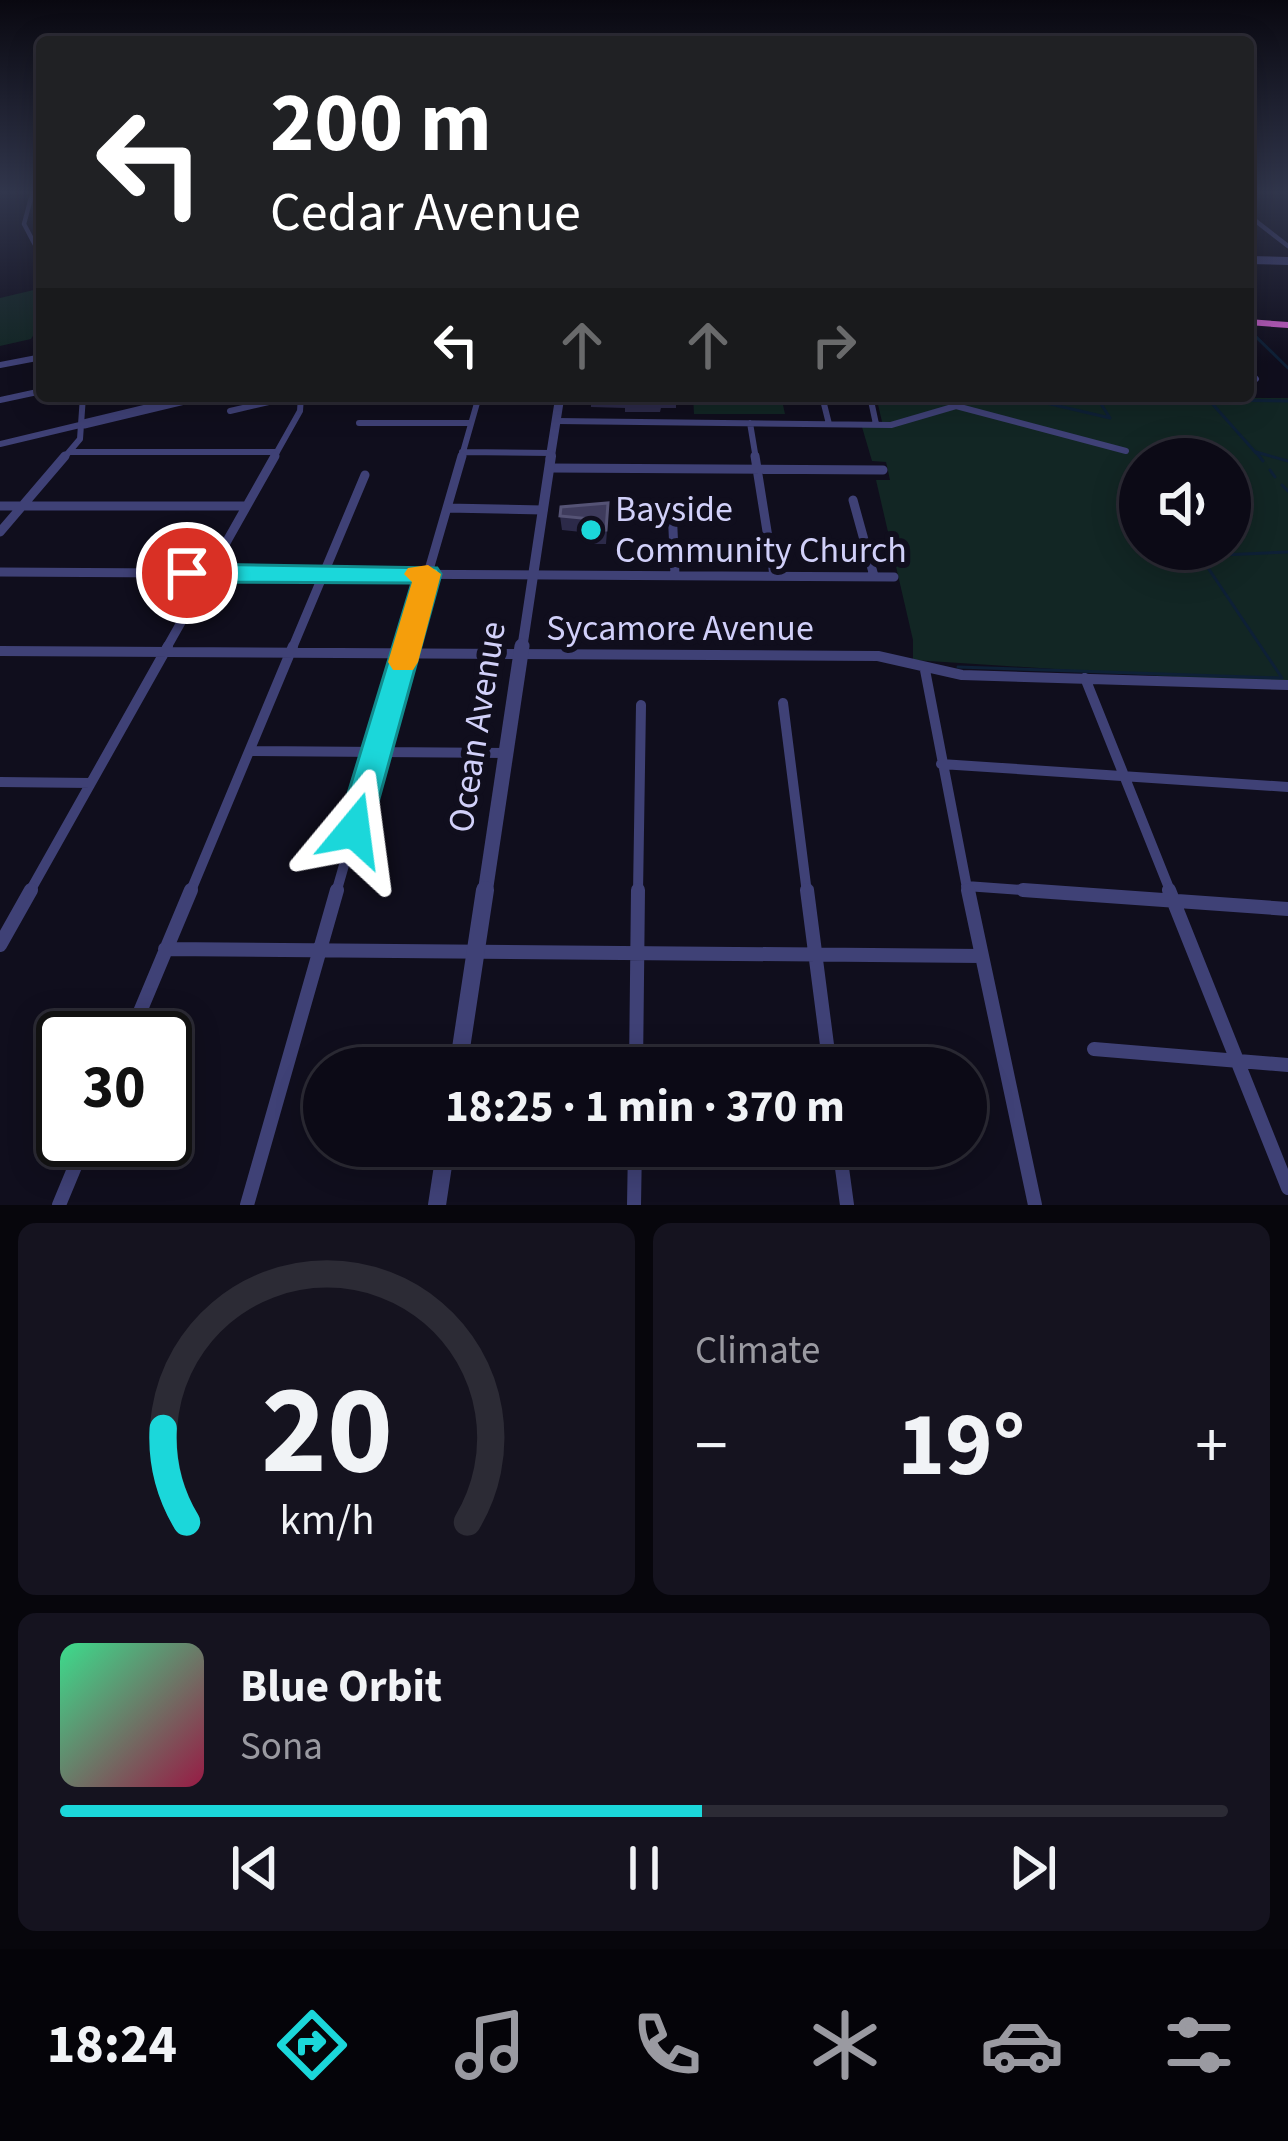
<!DOCTYPE html>
<meta charset="utf-8">
<style>
:root{--surface:#0c0a16;--page:#15131f;--text:#f1f3f6;--muted:#9a9aa1;--line:#2c2b35;--accent:#1bd7da}
body{margin:0;font-family:"Source Sans 3",sans-serif;background:var(--page);color:var(--text);height:100vh;display:flex;flex-direction:column;font-size:45px;white-space:nowrap}
*{box-sizing:border-box;margin:0}
p{font-size:39px;color:var(--muted)}
.icon{flex:none;width:66px;height:66px;fill:none;stroke:currentColor;stroke-width:2;stroke-linecap:round;stroke-linejoin:round}
.map{position:relative;height:1205px;overflow:hidden}
.details{display:flex;flex-direction:column;gap:18px;padding:18px;background:#07060c;flex:1}
.details>*{flex:none}
.guide{position:absolute;left:36px;top:36px;width:1218px;height:366px;border-radius:12px;box-shadow:0 6px 30px #0003,0 0 0 3px var(--line);background:#202124;color:#fff;overflow:hidden}
.buttons{position:absolute;left:1119px;top:438px;display:grid;gap:24px}
.buttons a{display:grid;place-items:center;width:132px;height:132px;border-radius:50%;background:var(--surface);box-shadow:0 6px 30px #0003,0 0 0 3px var(--line);font-size:60px}
.speed{position:absolute;left:36px;top:1011px;display:flex;gap:24px;font-size:60px;font-weight:700;text-align:center}
.speed>*{display:grid;place-content:center;width:156px;height:156px;border-radius:50%;background:var(--surface);box-shadow:0 6px 30px #0003,0 0 0 3px var(--line);line-height:1}
.speed .limit{border:6px solid #111;border-radius:18px;background:#fff;color:#111}
.pin{position:absolute;display:grid;place-items:center;width:102px;height:102px;color:#fff;margin:-51px;border:6px solid #fff;border-radius:50%;box-shadow:0 3px 12px #0007}
.me{position:absolute;width:132px;margin:-66px;rotate:16deg;stroke-linejoin:round;filter:drop-shadow(0 0 9px #0008)}
.turn{display:flex;align-items:center;gap:42px;height:252px;padding:0 36px;font-size:54px}
.turn .icon{width:156px;height:156px;stroke-width:2.5}
.turn b{display:block;font-size:84px;line-height:102px}
.lanes{display:flex;align-items:center;height:114px;padding:0 36px;background:#0003;justify-content:center;gap:60px;direction:ltr}
.lanes .off{opacity:.35}
.big{font-size:90px;font-weight:700;line-height:1.1}
.details .tile{flex:1;display:flex;flex-direction:column;justify-content:center;gap:18px;min-width:0;padding:0 42px;border-radius:18px;background:var(--page)}
.details .dial{align-items:center;gap:0}
.dial svg{height:312px;overflow:visible;fill:none;stroke:var(--line);stroke-width:7;stroke-linecap:round;text-anchor:middle}
.dial text{fill:var(--text);stroke:none}
.song{display:flex;align-items:center;gap:36px}
.cover{width:144px;height:144px;border-radius:18px;background:linear-gradient(135deg,hsl(150 70% 55%),hsl(340 70% 35%))}
.played{height:12px;border-radius:6px;background:linear-gradient(90deg,var(--accent) 55%,var(--line) 55%)}
.keys{display:flex;justify-content:space-around;direction:ltr}
.heat{display:flex;justify-content:space-between;align-items:center;font-size:66px;direction:ltr}
.details .tiles{flex:1;display:grid;gap:18px;grid-template-columns:1fr 1fr}
.tile:last-child{grid-column:span 2}
.trip{position:absolute;left:303px;top:1047px;width:684px;height:120px;border-radius:60px;background:var(--surface);box-shadow:0 6px 30px #0003,0 0 0 3px var(--line);font-weight:700;line-height:120px;text-align:center}
.tabs{display:flex;height:192px;justify-content:space-around;align-items:center;background:#050409;color:var(--muted)}
.tabs .icon{width:84px;height:84px}
.tabs .on{color:var(--accent)}
.tabs b{font-size:54px;color:var(--text)}
.map>svg:first-child{display:block}
.green{fill:#122624;fill-rule:evenodd}
.lines{fill:none;stroke-linecap:round;stroke-linejoin:round}
.stream{stroke:#0e2036;stroke-width:3}
.minor-far4{stroke:#3f4176;stroke-width:4.5}
.minor-far3{stroke:#3f4176;stroke-width:6}
.minor-far2{stroke:#3f4176;stroke-width:9}
.minor-far1{stroke:#3f4176;stroke-width:10}
.minor{stroke:#3f4176;stroke-width:14}
.tertiary-far4{stroke:#3f4176;stroke-width:8}
.tertiary-far3{stroke:#3f4176;stroke-width:9}
.tertiary-far2{stroke:#3f4176;stroke-width:10}
.tertiary-far1{stroke:#3f4176;stroke-width:15}
.tertiary{stroke:#3f4176;stroke-width:18}
.trunk{fill:#cc5fcc;fill-rule:evenodd}
.wall{fill:#2c2a49}
.building{fill:#3e3b5c;stroke:#555375;stroke-width:3}
.route{fill:#1bd7da;stroke:#128c8e;stroke-width:3}
.slow{fill:#f59e0b}
.poi-dot{fill:#1bd7da;stroke:#100e1d;stroke-width:4.5}
.labels{text-anchor:middle;dominant-baseline:central;stroke-width:12;stroke-linejoin:round;paint-order:stroke}
.poi-label{font-size:36px;fill:#d1d0f9;stroke:#100e1d;text-anchor:start}
.street-label{font-size:36px;fill:#d1d0f9;stroke:#100e1d}
</style>
<div class="map">
<svg width="1288" height="1205" viewBox="0 0 1288 1205">
<rect width="100%" height="100%" fill="#100e1d"/>
<path class="green" d="M42,288V321L31,339L0,346V298Z
M693,396H781L785,414H694Z
M876,396L1288,398V684L913,660V640L876,480H890L886,462L872,461L862,427L883,426ZM1140,459H1230V549H1140Z"/>
<g class="lines">
<path class="stream" d="M1249,330L1288,368
M1016,396L1110,418L1096,396
M1256,453L1209,400L1288,401
M1263,461L1256,452L1288,461
M1270,470L1275,477
M1282,485L1288,491
M958,667L1282,678L1200,556L1288,552"/>
<path class="minor-far4" d="M32,194L24,224L42,258
M1248,215L1288,246"/>
<path class="minor-far3" d="M0,365L42,357
M1248,370L1256,379H1248
M822,396L829,424
M870,396L876,424
M0,400L42,391
M230,411L295,396
M557,421L891,425L956,406L1126,451
M359,423H471
M750,423L756,459
M0,444L84,424
M70,452H277
M462,452L552,453
M63,459L80,439L83,396
M273,459L300,411L301,396
M461,459L479,396"/>
<path class="minor-far2" d="M755,456L774,575
M550,468L883,470
M853,500L874,576
M0,506H246
M672,507L675,575
M447,508L543,510
M0,532L65,456
M0,572L894,577
M166,649L275,456
M292,649L365,475
M406,649L462,456"/>
<path class="minor-far1" d="M0,651L878,656L962,675L1288,685
M925,670L968,893
M1085,678L1171,893
M783,703L807,893
M250,751L507,753
M941,764L1288,787
M0,782L91,783
M966,886L1065,893
M29,893L168,646
M190,893L293,646
M336,893L407,646
M638,893L641,705"/>
<path class="minor" d="M807,890L830,1068
M968,890L1035,1205
M1023,890L1288,909
M1169,890L1288,1188
M0,945L31,890
M165,949L981,956
M129,1038L191,890
M1094,1049L1288,1065
M636,1068L638,890
M839,1146L847,1205
M59,1205L86,1140
M247,1205L337,890
M634,1205L635,1146"/>
<path class="tertiary-far4" d="M1248,260L1288,261"/>
<path class="tertiary-far3" d="M84,424L201,396
M550,459L560,396"/>
<path class="tertiary-far2" d="M522,649L551,456"/>
<path class="tertiary-far1" d="M485,893L522,646"/>
<path class="tertiary" d="M458,1068L485,890
M437,1205L446,1146"/>
<path class="trunk" d="M1248,319L1288,322V328L1248,325Z"/>
</g>
<path class="wall" d="M591,396H676V408H661L660,412H625V408L591,407Z
M560,516L608,517L606,544H592L591,533L562,530Z"/>
<path class="building" d="M625,396H661L660,399H624Z
M608,503L606,530H591L592,519L560,516L561,507Z"/>
<linearGradient id="sky" x2="0" y2="1"><stop stop-color="#090810"/><stop offset="0.53" stop-color="#31364c"/><stop offset="1" stop-color="#31364c" stop-opacity="0"/></linearGradient>
<rect width="1288" height="363" fill="url(#sky)"/>
<path class="route" d="M187,564L437,568L441,574L367,842L354,846L342,842L337,830L412,583L187,582L173,573Z"/>
<path class="slow" d="M428,565L441,574L418,662L413,670H393L388,662L412,582L404,574L408,568Z"/>
<circle class="poi-dot" cx="591" cy="530" r="12"/>
<g class="labels">
<g class="poi-label">
<text x="615" y="509">Bayside<tspan x="615" dy="41">Community Church</tspan></text>
</g>
<g class="street-label">
<text x="680" y="628">Sycamore Avenue</text>
<text transform="translate(477 727) rotate(-81)">Ocean Avenue</text>
</g>
</g>
</svg>
<div class="buttons">
<a><svg class="icon" aria-label="sound" viewBox="0 0 24 24"><path d="M4 9h4l5-4v14l-5-4H4zM17 9q2 3 0 6"/></svg></a>
</div>
<div class="speed"><div class="limit">30</div></div>
<div class="pin" style="left:187px;top:573px;background:#d93025"><svg class="icon" aria-label="arrive" viewBox="0 0 24 24"><path d="M6 21V4h12l-3 4 3 4H6"/></svg></div>
<svg class="me" style="left:354px;top:830px" viewBox="-20 -20 40 40"><path d="M0-17L14 15 0 8-14 15z" fill="#1bd7da" stroke="#fff" stroke-width="4"/></svg>
<div class="trip">18:25 · 1 min · 370 m</div>
<div class="guide">
<div class="turn"><svg class="icon" aria-label="left" viewBox="0 0 24 24"><path d="M17 20v-9H6M10 6l-5 5 5 5"/></svg><div><b>200 m</b>Cedar Avenue</div></div>
<div class="lanes"><svg class="icon" aria-label="left" viewBox="0 0 24 24"><path d="M17 20v-9H6M10 6l-5 5 5 5"/></svg><svg class="icon off" aria-label="ahead" viewBox="0 0 24 24"><path d="M12 20V5M6 11l6-6 6 6"/></svg><svg class="icon off" aria-label="ahead" viewBox="0 0 24 24"><path d="M12 20V5M6 11l6-6 6 6"/></svg><svg class="icon off" aria-label="right" viewBox="0 0 24 24"><path d="M7 20v-9h11M14 6l5 5-5 5"/></svg></div>
</div>
</div>
<section class="details">
<div class="tiles">
<div class="tile dial"><svg viewBox="0 0 100 80">
<path d="M14 69A42 42 0 1 1 86 69"/>
<path d="M14 69A42 42 0 0 1 8 45" stroke="#1bd7da"/>
<text x="50" y="56" font-size="32" font-weight="700">20</text>
<text x="50" y="72" font-size="11">km/h</text>
</svg></div>
<div class="tile"><p>Climate</p>
<div class="heat"><a>−</a><b class="big">19°</b><a>+</a></div>
</div>
<div class="tile">
<div class="song"><i class="cover"></i><div><b>Blue Orbit</b><p>Sona</p></div></div>
<div class="played"></div>
<div class="keys"><svg class="icon" aria-label="previous" viewBox="0 0 24 24"><path d="M18 5L8 12l10 7zM5 5v14"/></svg><svg class="icon" aria-label="pause" viewBox="0 0 24 24"><path d="M8 5v14M16 5v14"/></svg><svg class="icon" aria-label="next" viewBox="0 0 24 24"><path d="M6 5l10 7-10 7zM19 5v14"/></svg></div>
</div>
</div>
</section>
<nav class="tabs">
<b>18:24</b>
<svg class="icon on" aria-label="directions" viewBox="0 0 24 24"><path d="M12 3l9 9-9 9-9-9zM9 14v-3h6M13 9l2 2-2 2"/></svg>
<svg class="icon" aria-label="music" viewBox="0 0 24 24"><path d="M9 18V5l10-2v13"/><circle cx="6" cy="18" r="3"/><circle cx="16" cy="16" r="3"/></svg>
<svg class="icon" aria-label="phone" viewBox="0 0 24 24"><path d="M5 4h4l2 5-3 2q2 4 5 5l2-3 5 2v4C11 20 4 13 5 4z"/></svg>
<svg class="icon" aria-label="climate" viewBox="0 0 24 24"><path d="M12 3v18M4 7l16 10M4 17L20 7"/></svg>
<svg class="icon" aria-label="car" viewBox="0 0 24 24"><path d="M5 17H2v-5l4-1 3-4h7l3 4 3 1v5h-3M9 17h6M6 11h13"/><circle cx="7" cy="17" r="2"/><circle cx="17" cy="17" r="2"/></svg>
<svg class="icon" aria-label="filters" viewBox="0 0 24 24"><path d="M4 7h16M4 17h16"/><circle cx="9" cy="7" r="2"/><circle cx="15" cy="17" r="2"/></svg>
</nav>
